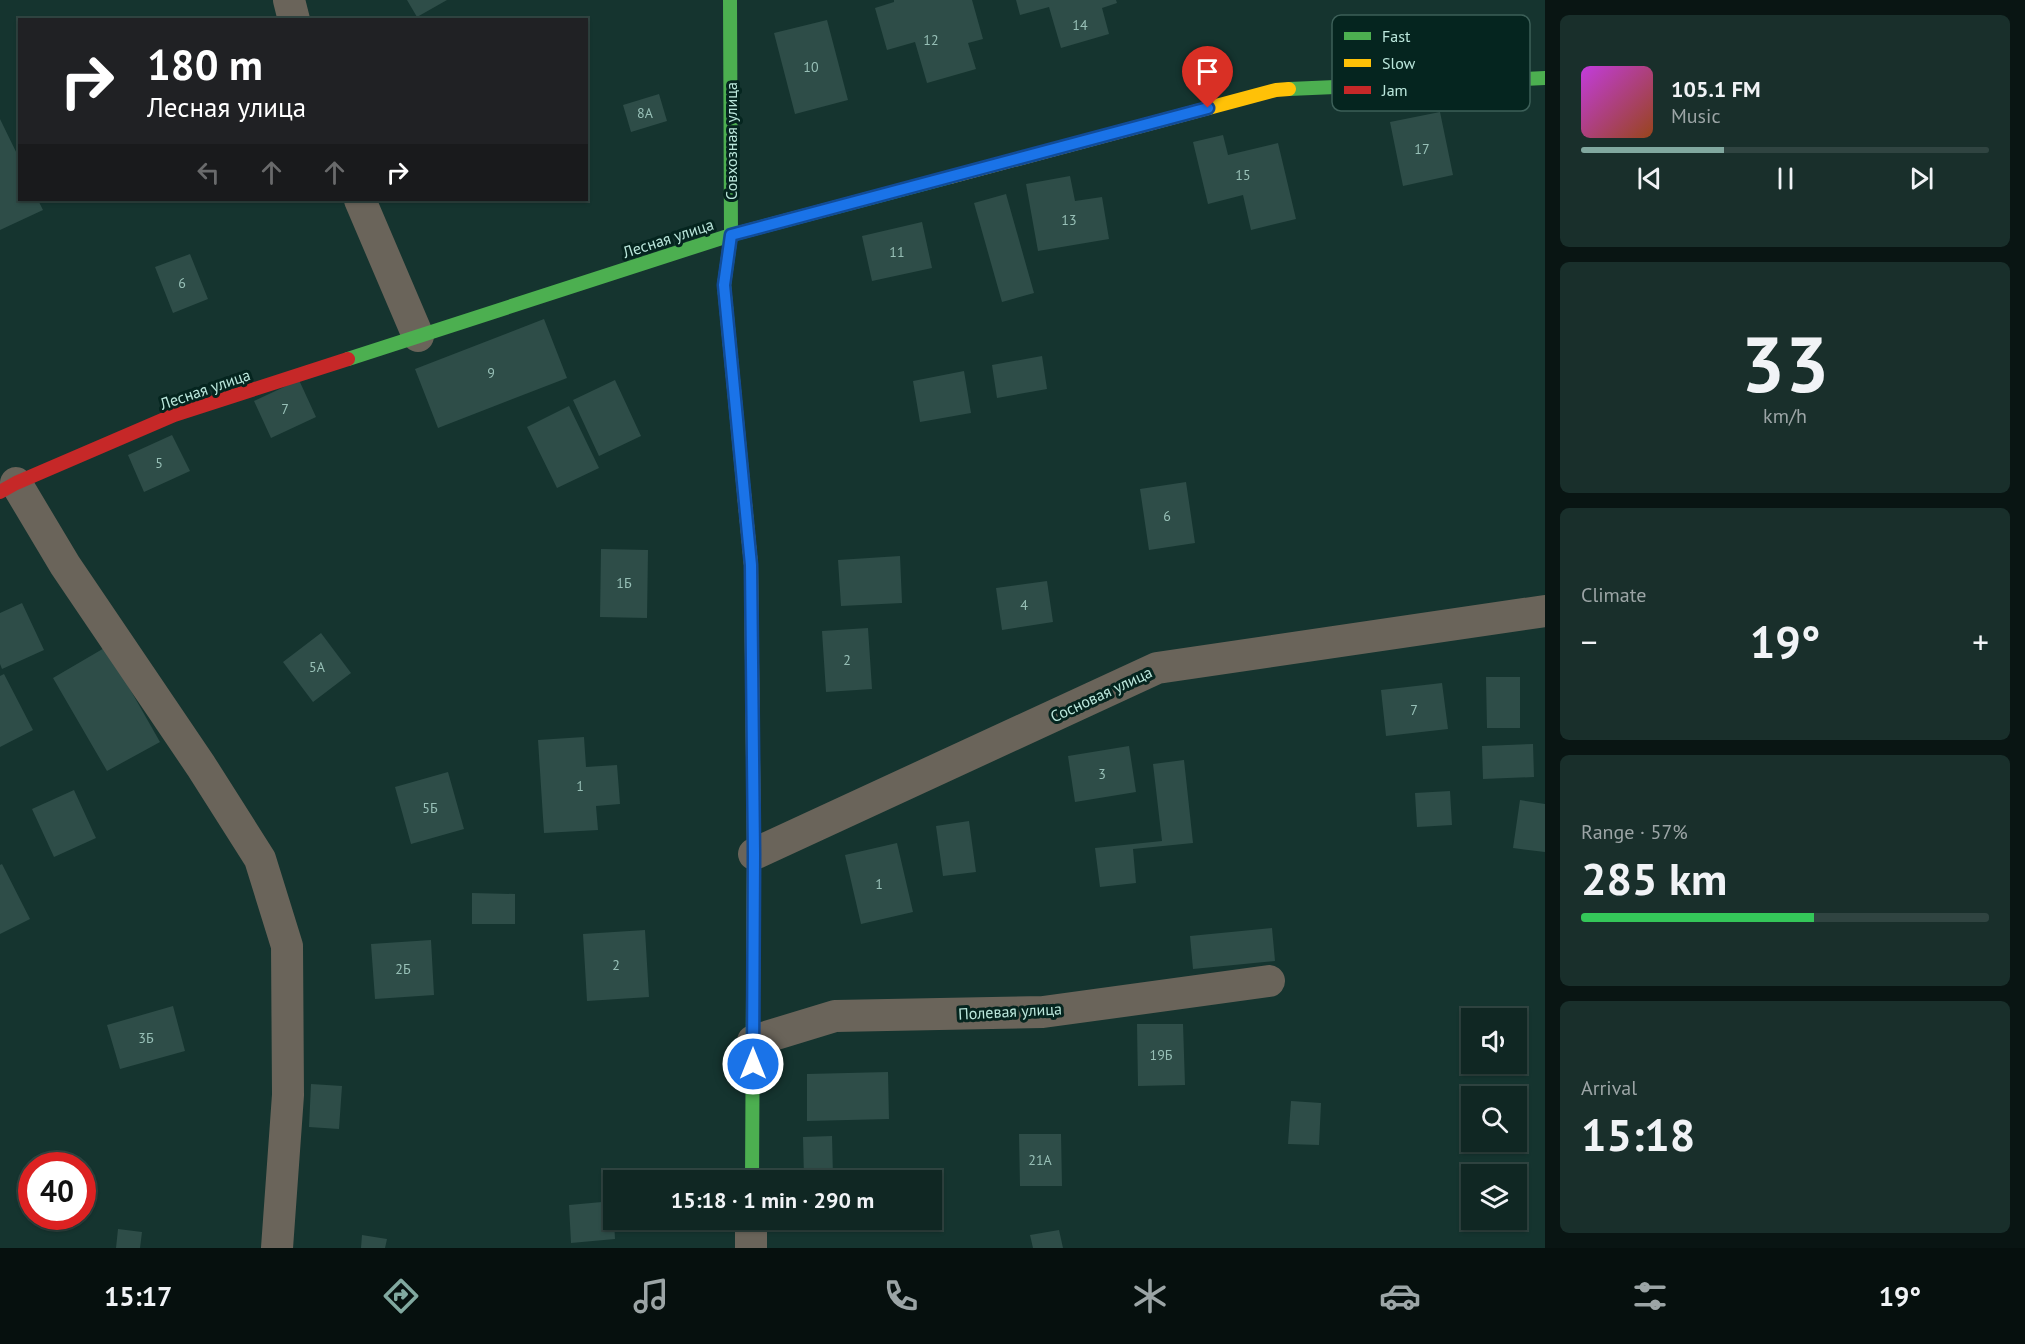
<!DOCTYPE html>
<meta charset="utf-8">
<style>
:root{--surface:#102723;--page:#192f2b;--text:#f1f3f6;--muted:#9ca5a6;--line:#304441;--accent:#81a89f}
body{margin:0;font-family:"PT Sans",sans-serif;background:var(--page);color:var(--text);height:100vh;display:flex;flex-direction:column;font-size:22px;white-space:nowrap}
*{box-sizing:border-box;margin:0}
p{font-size:20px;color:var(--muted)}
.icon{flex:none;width:33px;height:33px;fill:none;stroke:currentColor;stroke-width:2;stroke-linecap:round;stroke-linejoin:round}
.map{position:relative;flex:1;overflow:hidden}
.drawer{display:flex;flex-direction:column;gap:15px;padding:15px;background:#091513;width:480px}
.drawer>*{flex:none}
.guide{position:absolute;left:18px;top:18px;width:570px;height:183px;border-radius:0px;box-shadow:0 2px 4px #0004,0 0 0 2px var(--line);background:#202124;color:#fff;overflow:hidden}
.tools{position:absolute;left:1461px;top:1008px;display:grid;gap:12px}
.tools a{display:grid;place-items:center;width:66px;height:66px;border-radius:0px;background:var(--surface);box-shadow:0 2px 4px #0004,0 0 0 2px var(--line);font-size:30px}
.speed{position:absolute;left:18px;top:1152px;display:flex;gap:12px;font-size:30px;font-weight:700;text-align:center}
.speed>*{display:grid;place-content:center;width:78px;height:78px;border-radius:50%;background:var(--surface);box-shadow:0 2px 4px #0004,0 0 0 2px var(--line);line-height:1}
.speed .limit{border:9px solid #d22;background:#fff;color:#111}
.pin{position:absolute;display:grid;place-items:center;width:51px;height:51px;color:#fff;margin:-62px -26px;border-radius:50% 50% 50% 0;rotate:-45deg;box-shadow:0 0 6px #0007}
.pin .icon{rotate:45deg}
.me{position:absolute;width:66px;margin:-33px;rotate:0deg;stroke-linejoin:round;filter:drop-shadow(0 0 4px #0008)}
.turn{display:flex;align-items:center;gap:21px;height:126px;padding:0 30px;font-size:27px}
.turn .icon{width:78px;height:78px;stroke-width:2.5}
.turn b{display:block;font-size:42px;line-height:51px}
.lanes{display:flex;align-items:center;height:57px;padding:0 30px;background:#0003;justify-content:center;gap:30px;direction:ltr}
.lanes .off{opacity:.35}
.big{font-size:45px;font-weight:700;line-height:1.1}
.drawer .card{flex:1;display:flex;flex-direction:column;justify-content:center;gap:9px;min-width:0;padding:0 21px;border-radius:9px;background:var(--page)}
.drawer .dial{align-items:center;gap:0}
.dial b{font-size:78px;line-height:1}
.song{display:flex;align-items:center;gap:18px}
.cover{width:72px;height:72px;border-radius:9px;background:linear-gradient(135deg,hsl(290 70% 55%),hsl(20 70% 35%))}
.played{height:6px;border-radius:3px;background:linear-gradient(90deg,var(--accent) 35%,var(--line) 35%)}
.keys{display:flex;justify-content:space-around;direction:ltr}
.heat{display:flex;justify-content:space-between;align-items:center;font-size:33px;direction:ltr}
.charge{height:9px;border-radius:4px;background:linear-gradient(90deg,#34c759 57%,var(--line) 0)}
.trip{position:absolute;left:603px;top:1170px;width:339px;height:60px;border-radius:0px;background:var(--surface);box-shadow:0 2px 4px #0004,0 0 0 2px var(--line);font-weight:700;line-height:60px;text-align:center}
.menu{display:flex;height:96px;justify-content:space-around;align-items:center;background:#06100e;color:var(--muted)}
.menu .icon{width:42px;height:42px}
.menu .current{color:var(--accent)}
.menu b{font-size:27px;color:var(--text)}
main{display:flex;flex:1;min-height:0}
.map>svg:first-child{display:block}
.building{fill:#2e4d48}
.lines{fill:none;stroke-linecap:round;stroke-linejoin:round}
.street{stroke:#6a645a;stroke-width:32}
.fast{stroke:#4caf50;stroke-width:14}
.slow{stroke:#ffc107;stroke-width:14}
.jam{stroke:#c62828;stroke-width:14}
.route-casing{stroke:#114b97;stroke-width:15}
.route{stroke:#1a73e8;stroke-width:10}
.labels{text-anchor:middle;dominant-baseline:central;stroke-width:6;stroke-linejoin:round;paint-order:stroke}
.number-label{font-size:14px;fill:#98c0b7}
.street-label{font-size:16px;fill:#bbe7dc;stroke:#05251f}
.key{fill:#05251f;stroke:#3c5f58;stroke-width:1.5}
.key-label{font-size:16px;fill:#bbe7dc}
</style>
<main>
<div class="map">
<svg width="1545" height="1248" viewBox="0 0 1545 1248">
<rect width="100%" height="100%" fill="#15342f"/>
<path class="building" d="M407,0H447L417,17Z
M894,0H972L983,39L968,43L976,69L927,83L915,42L887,50L875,8L894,2Z
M1016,0H1116L1117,3L1102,8L1109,34L1061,48L1049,7L1020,15Z
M827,20L848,100L795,114L774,33Z
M659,94L667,121L631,132L623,105Z
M1440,112L1453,175L1403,186L1390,122Z
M0,119L20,160V200H38L43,210L0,230Z
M1223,135L1228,155L1278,143L1296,219L1251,230L1243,195L1208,204L1193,142Z
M1070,176L1075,201L1102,197L1109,239L1038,251L1026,184Z
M1006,194L1034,293L1002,302L974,203Z
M922,222L932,268L872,281L862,236Z
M190,254L208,299L173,313L155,267Z
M544,319L567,378L438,428L415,369Z
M1042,356L1047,389L997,398L992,365Z
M964,371L971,413L920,422L913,381Z
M299,380L316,417L271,438L254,401Z
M615,380L641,436L599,456L573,400Z
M569,406L599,468L557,488L527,427Z
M172,435L190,471L144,492L128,455Z
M1186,482L1195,543L1149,550L1140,489Z
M601,549L648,550L647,618L600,617Z
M900,556L902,603L841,606L838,560Z
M1047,581L1053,622L1002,630L996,588Z
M22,603L44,650L2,669L0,664V613Z
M868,628L872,689L826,692L822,631Z
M321,633L351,673L313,702L283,662Z
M106,647L160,742L107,771L53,678Z
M4,674L33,730L0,747V676Z
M1486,677H1520V728H1487Z
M1442,683L1448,729L1386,736L1381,690Z
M584,737L586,767L617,765L620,804L596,806L598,830L544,833L538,740Z
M1533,744L1534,777L1483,779L1482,746Z
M1129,746L1136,792L1075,802L1068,756Z
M1184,760L1193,843L1133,849L1136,883L1100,887L1095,848L1162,841L1153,764Z
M448,772L464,829L411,844L395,787Z
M74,790L96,838L54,857L32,809Z
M1450,791L1452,825L1417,827L1415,793Z
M1520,800L1545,804V852L1513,848Z
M969,821L976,872L943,876L936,826Z
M897,843L913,912L861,924L845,855Z
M2,864L30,919L0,934V865Z
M472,893L515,894V924H472Z
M1272,928L1275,961L1193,969L1190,936Z
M645,930L649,997L587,1001L583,934Z
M431,940L434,995L375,999L371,944Z
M173,1006L185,1051L120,1069L107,1025Z
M1137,1024H1183L1185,1085L1138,1086Z
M888,1072L889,1119L807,1121V1074Z
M311,1084L342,1086L339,1129L309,1127Z
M1291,1101L1321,1103L1319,1145L1288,1144Z
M1019,1134H1061L1062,1186H1020Z
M832,1136L833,1177L804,1178L803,1137Z
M935,1173L938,1227L885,1230V1220H932V1180H883L882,1175Z
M613,1201L615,1239L571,1243L569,1205Z
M118,1229L142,1232L140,1248H116Z
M1059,1230L1063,1248H1033L1030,1235Z
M362,1235L387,1239L385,1248H361Z"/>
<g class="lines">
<path class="street" d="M289,0L294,20
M360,200L418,336
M16,483L65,565L201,766L260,859L287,946L288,1095L277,1248
M754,854L1157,668L1545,611
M753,1041L835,1016L1043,1012L1269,981
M751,1248V1220"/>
<path class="fast" d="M730,0L731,235L724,285L744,493
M1289,89L1545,78
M348,359L731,235L950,177
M752,1180L753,995"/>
<path class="slow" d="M950,177L1276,90L1289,89
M744,493L751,565L754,854L753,995"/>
<path class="jam" d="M0,492L16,483L174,415L348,359"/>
</g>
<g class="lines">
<g class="route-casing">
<path id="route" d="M753,1064L754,854L751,565L724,285L731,235L1208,108"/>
</g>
<use href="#route" class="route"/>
</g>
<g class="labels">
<g class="number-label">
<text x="1080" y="25">14</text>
<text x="931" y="40">12</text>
<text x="811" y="67">10</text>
<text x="645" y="113">8А</text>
<text x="1422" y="149">17</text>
<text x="1243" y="175">15</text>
<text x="1069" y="220">13</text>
<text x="897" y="252">11</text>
<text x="182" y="283">6</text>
<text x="491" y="373">9</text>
<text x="285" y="409">7</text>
<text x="159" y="463">5</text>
<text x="1167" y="516">6</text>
<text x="624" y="583">1Б</text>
<text x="1024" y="605">4</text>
<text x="847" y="660">2</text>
<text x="317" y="667">5А</text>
<text x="1414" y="710">7</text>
<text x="1102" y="774">3</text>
<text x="580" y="786">1</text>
<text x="430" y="808">5Б</text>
<text x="879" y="884">1</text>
<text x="616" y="965">2</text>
<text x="403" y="969">2Б</text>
<text x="146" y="1038">3Б</text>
<text x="1161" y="1055">19Б</text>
<text x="1040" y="1160">21А</text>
</g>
<g class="street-label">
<text transform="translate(731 141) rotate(-90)">Совхозная улица</text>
<text transform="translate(668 238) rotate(-18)">Лесная улица</text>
<text transform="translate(205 389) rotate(-19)">Лесная улица</text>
<text transform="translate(1101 694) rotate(-25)">Сосновая улица</text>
<text transform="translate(1010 1011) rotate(-3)">Полевая улица</text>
</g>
</g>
<rect x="1332" y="15" width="198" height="96" rx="9" class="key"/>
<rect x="1344" y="32" width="27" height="8" fill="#4caf50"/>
<rect x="1344" y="59" width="27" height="8" fill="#ffc107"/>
<rect x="1344" y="86" width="27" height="8" fill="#c62828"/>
<g class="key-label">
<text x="1382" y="42">Fast</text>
<text x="1382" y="69">Slow</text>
<text x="1382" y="96">Jam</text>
</g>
</svg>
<div class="tools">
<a><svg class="icon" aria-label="sound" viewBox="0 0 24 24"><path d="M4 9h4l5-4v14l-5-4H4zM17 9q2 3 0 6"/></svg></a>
<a><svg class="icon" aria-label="search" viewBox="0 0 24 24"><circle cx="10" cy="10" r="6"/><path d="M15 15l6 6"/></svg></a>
<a><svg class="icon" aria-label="layers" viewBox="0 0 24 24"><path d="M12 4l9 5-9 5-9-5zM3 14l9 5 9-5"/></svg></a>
</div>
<div class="speed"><div class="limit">40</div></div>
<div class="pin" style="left:1208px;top:108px;background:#d93025"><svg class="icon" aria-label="arrive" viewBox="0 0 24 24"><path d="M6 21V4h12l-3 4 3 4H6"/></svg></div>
<svg class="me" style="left:753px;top:1064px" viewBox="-20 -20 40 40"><circle r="17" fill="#1a73e8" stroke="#fff" stroke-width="3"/><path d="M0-11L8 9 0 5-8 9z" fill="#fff"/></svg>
<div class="trip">15:18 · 1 min · 290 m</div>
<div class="guide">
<div class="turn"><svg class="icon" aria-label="right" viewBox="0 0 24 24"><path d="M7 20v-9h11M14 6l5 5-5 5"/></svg><div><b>180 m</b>Лесная улица</div></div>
<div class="lanes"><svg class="icon off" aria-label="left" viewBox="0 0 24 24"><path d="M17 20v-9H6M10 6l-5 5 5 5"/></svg><svg class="icon off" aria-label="ahead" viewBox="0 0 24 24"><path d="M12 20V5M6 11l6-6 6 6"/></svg><svg class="icon off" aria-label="ahead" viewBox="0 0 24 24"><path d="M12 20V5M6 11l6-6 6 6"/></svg><svg class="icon" aria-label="right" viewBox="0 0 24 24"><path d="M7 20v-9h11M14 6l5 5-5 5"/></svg></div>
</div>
</div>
<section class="drawer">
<div class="card">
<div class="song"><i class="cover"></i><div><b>105.1 FM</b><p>Music</p></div></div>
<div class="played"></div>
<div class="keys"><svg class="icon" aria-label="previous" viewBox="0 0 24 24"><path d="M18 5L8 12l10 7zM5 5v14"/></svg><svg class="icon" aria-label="pause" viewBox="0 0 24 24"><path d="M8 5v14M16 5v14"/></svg><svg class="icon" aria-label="next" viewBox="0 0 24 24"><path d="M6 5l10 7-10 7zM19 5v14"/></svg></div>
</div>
<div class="card dial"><b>33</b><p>km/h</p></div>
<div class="card"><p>Climate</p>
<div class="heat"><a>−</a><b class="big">19°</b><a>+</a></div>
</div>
<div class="card"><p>Range · 57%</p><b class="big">285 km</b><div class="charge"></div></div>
<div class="card"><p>Arrival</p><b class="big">15:18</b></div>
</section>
</main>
<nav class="menu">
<b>15:17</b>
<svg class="icon current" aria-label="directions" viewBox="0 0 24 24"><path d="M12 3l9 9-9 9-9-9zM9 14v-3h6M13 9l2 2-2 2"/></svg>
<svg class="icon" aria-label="music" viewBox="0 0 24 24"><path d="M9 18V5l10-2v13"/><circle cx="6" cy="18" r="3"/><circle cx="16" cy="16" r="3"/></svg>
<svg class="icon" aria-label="phone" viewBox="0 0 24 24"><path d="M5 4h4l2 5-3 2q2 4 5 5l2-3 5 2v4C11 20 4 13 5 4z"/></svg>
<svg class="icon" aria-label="climate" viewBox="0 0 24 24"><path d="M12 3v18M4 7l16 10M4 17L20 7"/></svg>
<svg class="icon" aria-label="car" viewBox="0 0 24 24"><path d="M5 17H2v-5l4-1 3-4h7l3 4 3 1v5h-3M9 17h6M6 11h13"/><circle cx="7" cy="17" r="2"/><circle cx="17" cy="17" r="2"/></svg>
<svg class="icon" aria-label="filters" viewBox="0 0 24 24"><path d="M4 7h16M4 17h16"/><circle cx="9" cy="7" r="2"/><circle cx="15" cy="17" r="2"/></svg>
<b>19°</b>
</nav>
